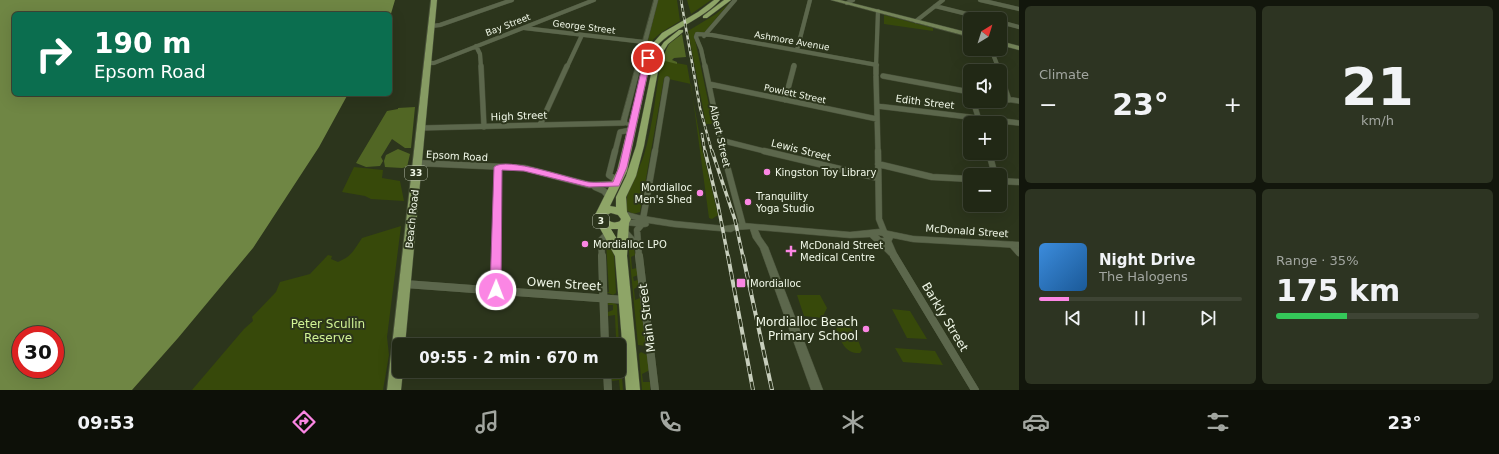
<!DOCTYPE html>
<meta charset="utf-8">
<style>
:root{--surface:#212815;--page:#2d3422;--text:#f1f3f6;--muted:#a2a6a0;--line:#3e4434;--accent:#fb86e4}
body{margin:0;font-family:"DejaVu Sans",sans-serif;background:var(--page);color:var(--text);height:100vh;display:flex;flex-direction:column;font-size:15px;white-space:nowrap}
*{box-sizing:border-box;margin:0}
p{font-size:13px;color:var(--muted)}
.icon{flex:none;width:22px;height:22px;fill:none;stroke:currentColor;stroke-width:2;stroke-linecap:round;stroke-linejoin:round}
.map{position:relative;flex:1;overflow:hidden}
.panel{display:flex;flex-direction:column;gap:6px;padding:6px;background:#12160c;width:480px}
.panel>*{flex:none}
.hud{position:absolute;left:12px;top:12px;width:380px;height:84px;border-radius:6px;box-shadow:0 4px 16px #0002,0 0 0 1px var(--line);background:#0b6e4f;color:#fff;overflow:hidden}
.needle{width:26px;rotate:38deg}
.fabs{position:absolute;left:963px;top:12px;display:grid;gap:8px}
.fabs a{display:grid;place-items:center;width:44px;height:44px;border-radius:6px;background:var(--surface);box-shadow:0 4px 16px #0002,0 0 0 1px var(--line);font-size:20px}
.speed{position:absolute;left:12px;top:326px;display:flex;gap:8px;font-size:20px;font-weight:700;text-align:center}
.speed>*{display:grid;place-content:center;width:52px;height:52px;border-radius:50%;background:var(--surface);box-shadow:0 4px 16px #0002,0 0 0 1px var(--line);line-height:1}
.speed .limit{border:6px solid #d22;background:#fff;color:#111}
.pin{position:absolute;display:grid;place-items:center;width:34px;height:34px;color:#fff;margin:-17px;border:2px solid #fff;border-radius:50%;box-shadow:0 1px 4px #0007}
.me{position:absolute;width:44px;margin:-22px;rotate:1deg;stroke-linejoin:round;filter:drop-shadow(0 0 3px #0008)}
.turn{display:flex;align-items:center;gap:14px;height:84px;padding:0 16px;font-size:18px}
.turn .icon{width:52px;height:52px;stroke-width:2.5}
.turn b{display:block;font-size:28px;line-height:34px}
.big{font-size:30px;font-weight:800;line-height:1.1}
.panel .card{flex:1;display:flex;flex-direction:column;justify-content:center;gap:6px;min-width:0;padding:0 14px;border-radius:6px;background:var(--page)}
.panel .dial{align-items:center;gap:0}
.dial b{font-size:52px;line-height:1}
.song{display:flex;align-items:center;gap:12px}
.cover{width:48px;height:48px;border-radius:6px;background:linear-gradient(135deg,hsl(210 70% 55%),hsl(210 70% 35%))}
.played{height:4px;border-radius:2px;background:linear-gradient(90deg,var(--accent) 15%,var(--line) 15%)}
.keys{display:flex;justify-content:space-around;direction:ltr}
.heat{display:flex;justify-content:space-between;align-items:center;font-size:22px;direction:ltr}
.charge{height:6px;border-radius:3px;background:linear-gradient(90deg,#34c759 35%,var(--line) 0)}
.panel .tiles{flex:1;display:grid;gap:6px;grid-template-columns:repeat(2,1fr)}
.trip{position:absolute;left:392px;top:338px;width:234px;height:40px;border-radius:6px;background:var(--surface);box-shadow:0 4px 16px #0002,0 0 0 1px var(--line);font-weight:800;line-height:40px;text-align:center}
.tabs{display:flex;height:64px;justify-content:space-around;align-items:center;background:#0d1008;color:var(--muted)}
.tabs .icon{width:28px;height:28px}
.tabs .active{color:var(--accent)}
.tabs b{font-size:18px;color:var(--text)}
main{display:flex;flex:1;min-height:0}
.map>svg:first-child{display:block}
.green{fill:#37490a}
.forest{fill:#516624}
.water{fill:#6f8644;fill-rule:evenodd}
.lines{fill:none;stroke-linecap:round;stroke-linejoin:round}
.minor-far3-casing{stroke:#485039;stroke-width:4.5}
.minor-far2-casing{stroke:#485039;stroke-width:6}
.minor-far1-casing{stroke:#485039;stroke-width:7}
.minor-casing{stroke:#485039;stroke-width:8}
.tertiary-casing{stroke:#485039;stroke-width:1}
.secondary-casing{stroke:#485039;stroke-width:1}
.primary-casing{stroke:#485039;stroke-width:1}
.trunk-casing{stroke:#485039;stroke-width:1}
.minor-far3{stroke:#5c674c;stroke-width:4}
.minor-far2{stroke:#5c674c;stroke-width:5}
.minor-far1{stroke:#5c674c;stroke-width:6}
.minor{stroke:#5c674c;stroke-width:8}
.tertiary{fill:#5c674c;fill-rule:evenodd}
.secondary{fill:#748459;fill-rule:evenodd}
.primary{fill:#869b63;fill-rule:evenodd}
.trunk{fill:#8ea567;fill-rule:evenodd}
.rail-far2-casing{stroke:#c7cebc;stroke-width:2.5}
.rail-far1-casing{stroke:#c7cebc;stroke-width:3.5}
.rail-casing{stroke:#c7cebc;stroke-width:4}
.rail-far2{stroke:#2c351c;stroke-width:1.5;stroke-dasharray:4;stroke-linecap:butt}
.rail-far1{stroke:#2c351c;stroke-width:2;stroke-dasharray:6;stroke-linecap:butt}
.rail{stroke:#2c351c;stroke-width:2.5;stroke-dasharray:8;stroke-linecap:butt}
.route{fill:#fb86e4;stroke:#a35794}
.poi-dot{fill:#fb86e4;stroke:#2c351c;stroke-width:1.5}
.labels{text-anchor:middle;dominant-baseline:central;stroke-width:4;stroke-linejoin:round;paint-order:stroke}
.far-street-label{font-size:9px;fill:#f1f8e8;stroke:#2c351c}
.shield{fill:#2c351c;stroke:#b6beab;stroke-width:1}
.shield-label{font-size:9px;font-weight:bold;fill:#f1f8e8}
.street-label{font-size:10px;fill:#f1f8e8;stroke:#2c351c}
.poi-label{font-size:10px;fill:#f1f8e8;stroke:#2c351c;text-anchor:start}
.near-street-label{font-size:12px;fill:#f1f8e8;stroke:#2c351c}
.near-poi-label{font-size:12px;fill:#f1f8e8;stroke:#2c351c;text-anchor:end}
.near-park-label{font-size:12px;fill:#d1f395;stroke:#2c351c}
</style>
<main>
<div class="map">
<svg width="1019" height="390" viewBox="0 0 1019 390">
<rect width="100%" height="100%" fill="#2c351c"/>
<path class="green" d="M658,0H677L680,21C669,28 649,37 647,52H645Z
M687,0H711L691,14Z
M729,3L705,32L696,33L694,35L713,124H706L688,31L716,14Z
M884,15L933,28V31L884,24Z
M661,60L687,65L702,149L718,215L712,219L709,218L691,84L664,78L640,212L633,214L626,210C624,190 638,174 644,155C653,125 656,91 661,60Z
M354,167L383,170L382,178L400,181L404,201L371,199L365,196L342,192Z
M401,226L387,337L389,355L383,390H192L244,329L253,321L252,317L276,292L280,282L310,274L328,255L332,256L331,259L338,262C352,256 354,250 362,238Z
M628,241H630L634,247L635,255L631,257L632,269L637,268L638,275L633,277L634,281L638,280L639,286L634,289L635,300L640,298L646,346L638,345Z
M606,242H609L614,255L616,293L613,295L606,292H609Z
M797,295H820L827,308L822,318L804,316Z
M613,302L617,305L619,346L609,345V342L616,338L615,315L608,316V312L613,310V305H608V303Z
M892,309L910,311L927,339L907,338Z
M839,325C854,324 857,338 862,350L860,353C844,354 841,340 836,329Z
M895,348L935,351L943,365L903,362Z
M619,350L620,351L623,390H620L619,380L612,381V376L619,371Z
M641,352L647,355L650,370L642,374L643,382H650V390H642L639,354Z"/>
<path class="forest" d="M682,34L686,57L674,58L672,60L677,62V64L661,60L669,44Z
M415,107L411,148H405L392,139L381,157L383,161L380,166L366,167L356,163L387,111L398,109V108Z
M398,149L410,154L407,167L402,168L385,167L384,161L386,155Z"/>
<path class="water" d="M0,0H395L390,17V14H14V94H348L319,147L253,248L178,338L132,390H0ZM21,335H55V369H21Z"/>
<g class="lines">
<g class="minor-far3-casing">
<path id="minor-far3" d="M980,0L1019,9
M847,3L853,0
M935,6L987,19
M916,21L943,0
M1000,22L1019,27
M432,26L440,25L512,0
M524,28L644,42
M704,36L735,0
M476,46L480,54L481,67
M991,49L998,67
M797,50L810,0
M428,63H434L594,0
M567,67L582,35
M705,67L701,49L696,37L697,34L712,35L877,65
M793,67L794,65
M876,67L878,11"/>
</g>
<g class="minor-far2-casing">
<path id="minor-far2" d="M481,66L484,127
M705,66L723,152
M997,66L999,71
M876,74V66
M1000,74L1009,100
M876,76L878,152
M883,76L970,92
M709,84L877,119
M1000,98L1019,101
M785,100L794,66
M973,101L980,123
M877,106L1019,123
M540,125L567,66
M421,128L624,123
M720,140L768,152
M615,152L620,132L631,130
M655,152L667,79"/>
</g>
<g class="minor-far1-casing">
<path id="minor-far1" d="M615,151L609,175L618,181
M723,151L743,226
M764,151L878,178
M878,151L879,219L885,234
M989,153L995,175
M417,163L524,168L589,185L616,184
M878,164L932,177L970,179
M1000,181L1019,182
M595,187L604,191L609,197
M643,219L655,151
M624,231L639,247
M878,240L891,253
M888,241L895,257
M1012,245L1019,253
M497,257L498,167
M602,257L601,240L604,237H610
M639,257L637,230L642,224"/>
</g>
<g class="minor-casing">
<path id="minor" d="M602,256L605,345
M639,256L655,390
M894,256L975,390
M405,284L625,300
M496,291L497,256
M607,371L608,390"/>
</g>
<g class="tertiary-casing">
<path id="tertiary" d="M654,0H658L627,120V122L635,125L632,127L622,124L621,120Z
M623,211L638,215L674,221L725,226L743,223L850,232L879,229L913,236L1019,242V248L913,242L893,238C889,249 875,244 870,237L850,238L758,230L761,237L768,247L823,390H811L760,248L753,238L750,229L735,230L731,232L674,227L648,223L649,224L648,226L645,227L624,225L620,222L621,220H636L620,216L619,214L620,212ZM878,235L883,236L884,238H881Z"/>
</g>
<g class="secondary-casing">
<path id="secondary" d="M831,0H840L970,33V37Z
M1000,41L1019,46V50L1000,45Z"/>
</g>
<g class="primary-casing">
<path id="primary" d="M431,0H437L405,345H399V371H403L401,390H387Z"/>
</g>
<g class="trunk-casing">
<path id="trunk" d="M714,0H720C701,21 671,28 653,50L627,171L610,206L616,207V197L626,176L636,146L655,55L664,42L679,30H683V32L668,44L661,55L644,146L636,176L626,197L627,212L631,219L629,223L627,256L640,390H626L615,256L596,221L595,215L617,171L647,50L662,33L698,12ZM611,213L618,215L621,219L620,221C614,224 609,222 605,217L606,215ZM611,229H618L617,239Z
M724,0H731L707,18H703V16Z"/>
</g>
<use href="#minor-far3" class="minor-far3"/>
<use href="#minor-far2" class="minor-far2"/>
<use href="#minor-far1" class="minor-far1"/>
<use href="#minor" class="minor"/>
<use href="#tertiary" class="tertiary"/>
<use href="#secondary" class="secondary"/>
<use href="#primary" class="primary"/>
<use href="#trunk" class="trunk"/>
<g class="rail-far2-casing">
<path id="rail-far2" d="M681,0L700,108L712,152
M702,134L705,152"/>
</g>
<g class="rail-far1-casing">
<path id="rail-far1" d="M705,151L718,205L728,257
M712,151L735,220L743,257"/>
</g>
<g class="rail-casing">
<path id="rail" d="M728,256L753,390
M743,256L772,390"/>
</g>
<use href="#rail-far2" class="rail-far2"/>
<use href="#rail-far1" class="rail-far1"/>
<use href="#rail" class="rail"/>
</g>
<path class="route" d="M648,56L651,58L627,167L619,186L589,187L524,171L502,170L501,290L500,293L496,295L492,293L490,290L494,167C506,156 571,179 588,182C596,183 605,182 613,182L619,167L644,58Z"/>
<g class="poi-dot">
<circle cx="767" cy="172" r="4"/>
<circle cx="700" cy="193" r="4"/>
<circle cx="748" cy="202" r="4"/>
<circle cx="585" cy="244" r="4"/>
<path d="M789 245h4v4h4v4h-4v4h-4v-4h-4v-4h4z"/>
<rect x="736" y="278" width="10" height="10" rx="2"/>
<circle cx="866" cy="329" r="4"/>
</g>
<g class="labels">
<g class="far-street-label">
<text transform="translate(508 25) rotate(-21)">Bay Street</text>
<text transform="translate(584 27) rotate(7)">George Street</text>
<text transform="translate(792 41) rotate(10)">Ashmore Avenue</text>
<text transform="translate(795 94) rotate(12)">Powlett Street</text>
</g>
<g class="shield">
<rect x="405" y="166" width="22" height="14" rx="3"/>
<rect x="593" y="214" width="16" height="14" rx="3"/>
</g>
<g class="shield-label">
<text x="416" y="173">33</text>
<text x="601" y="221">3</text>
</g>
<g class="street-label">
<text transform="translate(925 102) rotate(7)">Edith Street</text>
<text transform="translate(519 116) rotate(-2)">High Street</text>
<text transform="translate(720 136) rotate(77)">Albert Street</text>
<text transform="translate(801 150) rotate(14)">Lewis Street</text>
<text transform="translate(457 156) rotate(3)">Epsom Road</text>
<text transform="translate(412 219) rotate(-84)">Beach Road</text>
<text transform="translate(967 231) rotate(4)">McDonald Street</text>
</g>
<g class="poi-label">
<text x="775" y="172">Kingston Toy Library</text>
<text x="692" y="187" text-anchor="end">Mordialloc<tspan x="692" dy="12">Men's Shed</tspan></text>
<text x="756" y="196">Tranquility<tspan x="756" dy="12">Yoga Studio</tspan></text>
<text x="593" y="244">Mordialloc LPO</text>
<text x="800" y="245">McDonald Street<tspan x="800" dy="12">Medical Centre</tspan></text>
<text x="750" y="283">Mordialloc</text>
</g>
<g class="near-street-label">
<text transform="translate(564 284) rotate(4)">Owen Street</text>
<text transform="translate(945 317) rotate(59)">Barkly Street</text>
<text transform="translate(647 318) rotate(-97)">Main Street</text>
</g>
<g class="near-poi-label">
<text x="858" y="322">Mordialloc Beach<tspan x="858" dy="14">Primary School</tspan></text>
</g>
<g class="near-park-label">
<text x="328" y="324">Peter Scullin<tspan x="328" dy="14">Reserve</tspan></text>
</g>
</g>
</svg>
<div class="fabs">
<a><svg class="needle" viewBox="-14 -14 28 28"><path d="M0-13l5 13h-10z" fill="#e53935"/><path d="M0 13l5-13h-10z" fill="#a2a6a0"/></svg></a>
<a><svg class="icon" aria-label="sound" viewBox="0 0 24 24"><path d="M4 9h4l5-4v14l-5-4H4zM17 9q2 3 0 6"/></svg></a>
<a>+</a>
<a>−</a>
</div>
<div class="speed"><div class="limit">30</div></div>
<div class="pin" style="left:648px;top:58px;background:#d93025"><svg class="icon" aria-label="arrive" viewBox="0 0 24 24"><path d="M6 21V4h12l-3 4 3 4H6"/></svg></div>
<svg class="me" style="left:496px;top:290px" viewBox="-20 -20 40 40"><circle r="17" fill="#fb86e4" stroke="#fff" stroke-width="3"/><path d="M0-11L8 9 0 5-8 9z" fill="#fff"/></svg>
<div class="trip">09:55 · 2 min · 670 m</div>
<div class="hud">
<div class="turn"><svg class="icon" aria-label="right" viewBox="0 0 24 24"><path d="M7 20v-9h11M14 6l5 5-5 5"/></svg><div><b>190 m</b>Epsom Road</div></div>
</div>
</div>
<section class="panel">
<div class="tiles">
<div class="card"><p>Climate</p>
<div class="heat"><a>−</a><b class="big">23°</b><a>+</a></div>
</div>
<div class="card dial"><b>21</b><p>km/h</p></div>
<div class="card">
<div class="song"><i class="cover"></i><div><b>Night Drive</b><p>The Halogens</p></div></div>
<div class="played"></div>
<div class="keys"><svg class="icon" aria-label="previous" viewBox="0 0 24 24"><path d="M18 5L8 12l10 7zM5 5v14"/></svg><svg class="icon" aria-label="pause" viewBox="0 0 24 24"><path d="M8 5v14M16 5v14"/></svg><svg class="icon" aria-label="next" viewBox="0 0 24 24"><path d="M6 5l10 7-10 7zM19 5v14"/></svg></div>
</div>
<div class="card"><p>Range · 35%</p><b class="big">175 km</b><div class="charge"></div></div>
</div>
</section>
</main>
<nav class="tabs">
<b>09:53</b>
<svg class="icon active" aria-label="directions" viewBox="0 0 24 24"><path d="M12 3l9 9-9 9-9-9zM9 14v-3h6M13 9l2 2-2 2"/></svg>
<svg class="icon" aria-label="music" viewBox="0 0 24 24"><path d="M9 18V5l10-2v13"/><circle cx="6" cy="18" r="3"/><circle cx="16" cy="16" r="3"/></svg>
<svg class="icon" aria-label="phone" viewBox="0 0 24 24"><path d="M5 4h4l2 5-3 2q2 4 5 5l2-3 5 2v4C11 20 4 13 5 4z"/></svg>
<svg class="icon" aria-label="climate" viewBox="0 0 24 24"><path d="M12 3v18M4 7l16 10M4 17L20 7"/></svg>
<svg class="icon" aria-label="car" viewBox="0 0 24 24"><path d="M5 17H2v-5l4-1 3-4h7l3 4 3 1v5h-3M9 17h6M6 11h13"/><circle cx="7" cy="17" r="2"/><circle cx="17" cy="17" r="2"/></svg>
<svg class="icon" aria-label="filters" viewBox="0 0 24 24"><path d="M4 7h16M4 17h16"/><circle cx="9" cy="7" r="2"/><circle cx="15" cy="17" r="2"/></svg>
<b>23°</b>
</nav>
